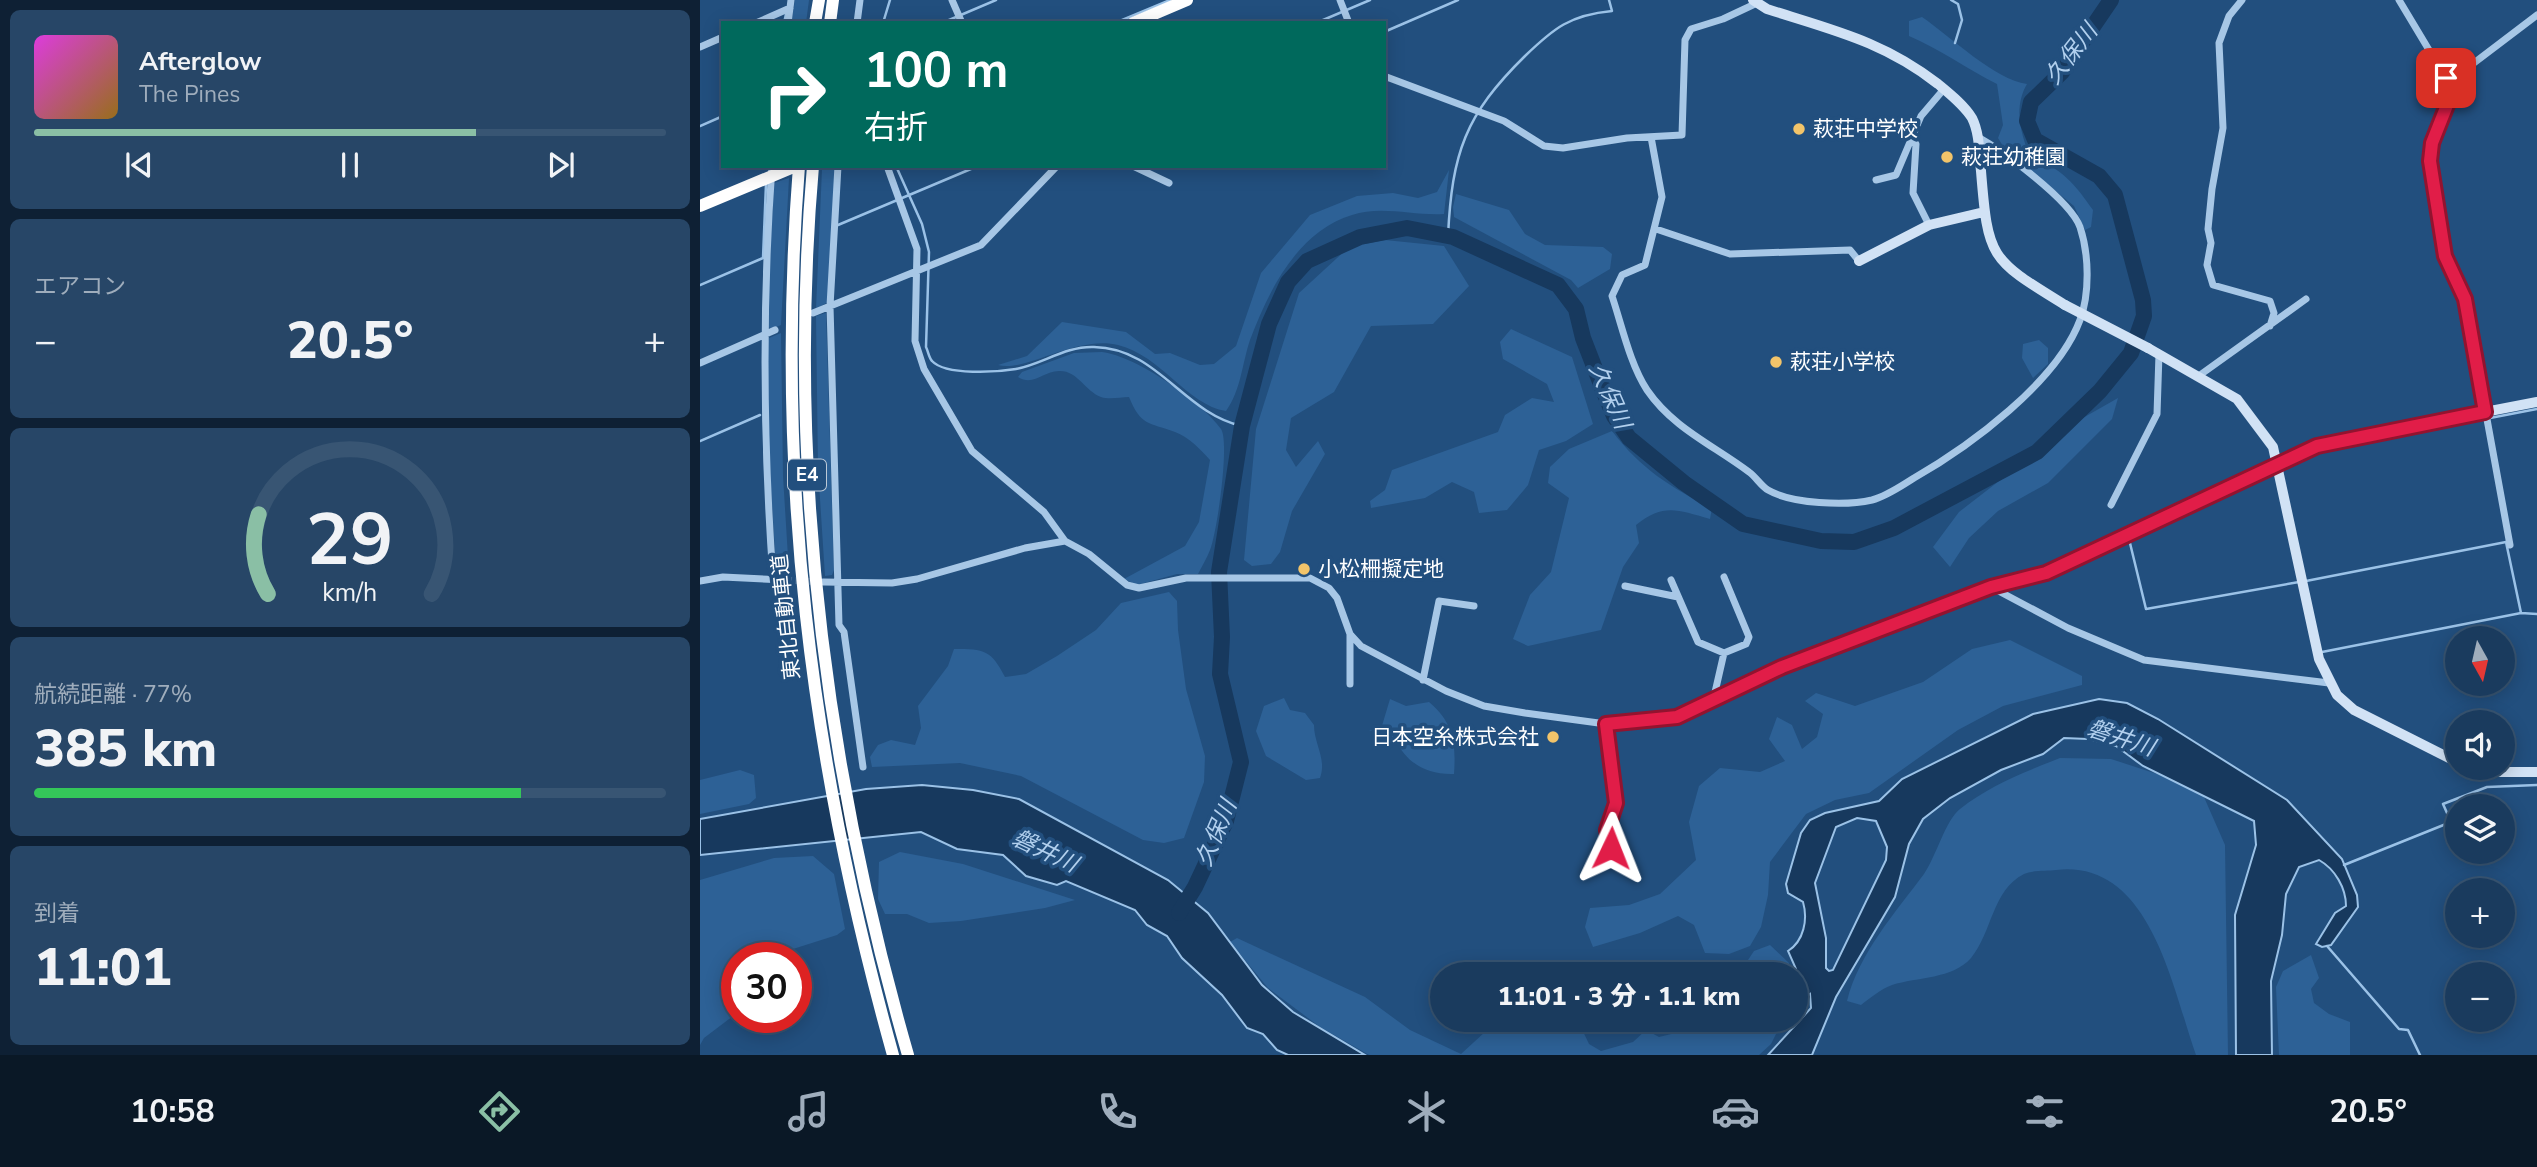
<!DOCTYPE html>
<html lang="ja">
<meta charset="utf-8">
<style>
:root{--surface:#1a3b5e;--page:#274667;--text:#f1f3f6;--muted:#9fadbc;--line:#385573;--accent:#8abfa5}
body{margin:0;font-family:"Nunito Sans","Noto Sans JP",sans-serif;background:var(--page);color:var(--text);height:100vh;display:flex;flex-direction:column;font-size:26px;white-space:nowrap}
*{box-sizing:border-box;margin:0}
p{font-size:23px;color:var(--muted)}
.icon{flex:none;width:38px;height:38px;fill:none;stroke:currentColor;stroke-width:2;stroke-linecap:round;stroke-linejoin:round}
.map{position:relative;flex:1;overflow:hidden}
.details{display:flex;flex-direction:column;gap:10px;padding:10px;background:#0e2034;width:700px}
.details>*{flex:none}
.hud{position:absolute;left:21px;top:21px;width:665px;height:147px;border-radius:0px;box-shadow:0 4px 18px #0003,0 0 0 2px var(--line);background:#00695c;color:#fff;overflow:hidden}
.needle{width:46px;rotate:172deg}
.fabs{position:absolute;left:1745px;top:626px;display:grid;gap:14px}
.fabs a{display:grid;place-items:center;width:70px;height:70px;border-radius:50%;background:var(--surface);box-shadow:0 4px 18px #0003,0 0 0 2px var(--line);font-size:35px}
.speed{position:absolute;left:21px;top:942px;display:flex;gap:14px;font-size:35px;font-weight:700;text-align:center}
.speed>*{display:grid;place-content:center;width:91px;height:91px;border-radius:50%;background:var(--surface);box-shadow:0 4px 18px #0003,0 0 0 2px var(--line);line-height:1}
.speed .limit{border:10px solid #d22;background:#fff;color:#111}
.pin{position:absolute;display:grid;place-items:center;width:60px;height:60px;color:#fff;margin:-30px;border-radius:14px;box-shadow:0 4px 10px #0006}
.me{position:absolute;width:77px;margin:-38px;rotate:2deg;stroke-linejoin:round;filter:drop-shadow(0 0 5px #0008)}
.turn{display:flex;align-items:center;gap:24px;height:147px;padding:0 28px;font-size:32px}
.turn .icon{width:91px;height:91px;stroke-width:2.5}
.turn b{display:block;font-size:49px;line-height:60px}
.big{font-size:52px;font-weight:800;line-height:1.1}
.details .widget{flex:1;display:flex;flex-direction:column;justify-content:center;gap:10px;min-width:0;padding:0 24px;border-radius:10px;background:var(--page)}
.details .dial{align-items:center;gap:0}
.dial svg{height:182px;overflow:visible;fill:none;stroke:var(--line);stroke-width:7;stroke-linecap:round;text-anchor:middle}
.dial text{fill:var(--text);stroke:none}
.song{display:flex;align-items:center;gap:21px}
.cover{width:84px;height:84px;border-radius:10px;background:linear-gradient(135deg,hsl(300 70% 55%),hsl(40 70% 35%))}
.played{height:7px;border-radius:4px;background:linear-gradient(90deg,var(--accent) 70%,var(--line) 70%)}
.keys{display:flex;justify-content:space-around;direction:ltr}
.heat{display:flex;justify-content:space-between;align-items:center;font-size:38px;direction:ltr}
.charge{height:10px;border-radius:5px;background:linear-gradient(90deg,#34c759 77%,var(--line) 0)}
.trip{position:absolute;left:730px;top:962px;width:378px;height:70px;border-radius:35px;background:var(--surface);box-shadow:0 4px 18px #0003,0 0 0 2px var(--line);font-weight:800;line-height:70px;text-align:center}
.tab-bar{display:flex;height:112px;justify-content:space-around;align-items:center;background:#0a1826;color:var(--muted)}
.tab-bar .icon{width:49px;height:49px}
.tab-bar .selected{color:var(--accent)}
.tab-bar b{font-size:32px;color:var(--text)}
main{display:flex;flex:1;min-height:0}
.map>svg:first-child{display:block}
.green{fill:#2d6196}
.water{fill:#17395e;stroke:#9bc2e7;stroke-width:2;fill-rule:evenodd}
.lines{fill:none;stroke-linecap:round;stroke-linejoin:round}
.stream{stroke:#9bc2e7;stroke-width:2.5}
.river{stroke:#17395e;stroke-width:16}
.street-tunnel{stroke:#436991;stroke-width:7;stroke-dasharray:7 3.5;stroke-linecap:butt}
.street{stroke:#a7c7e6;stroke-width:7}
.secondary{stroke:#d1e2f5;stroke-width:10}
.highway{stroke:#fff;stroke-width:12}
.secondary-bridge{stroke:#d1e2f5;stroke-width:10}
.route-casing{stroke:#92132f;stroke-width:18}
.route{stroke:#e11d48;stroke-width:12}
.poi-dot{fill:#f2c46a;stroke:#224f7e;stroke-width:2.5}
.labels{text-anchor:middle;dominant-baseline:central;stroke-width:7;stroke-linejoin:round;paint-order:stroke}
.shield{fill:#224f7e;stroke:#bdcad8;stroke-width:2}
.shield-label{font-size:19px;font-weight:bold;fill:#fff}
.poi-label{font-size:21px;fill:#fff;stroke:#224f7e;text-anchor:start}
.street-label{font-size:21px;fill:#fff;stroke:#224f7e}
.water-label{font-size:23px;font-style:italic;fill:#b2d0ee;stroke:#224f7e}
</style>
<main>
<section class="details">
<div class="widget">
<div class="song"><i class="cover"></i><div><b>Afterglow</b><p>The Pines</p></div></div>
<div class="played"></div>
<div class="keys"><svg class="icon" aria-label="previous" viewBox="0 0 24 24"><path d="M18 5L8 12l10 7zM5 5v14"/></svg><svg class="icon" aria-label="pause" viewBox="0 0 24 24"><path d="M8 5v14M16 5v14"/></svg><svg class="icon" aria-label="next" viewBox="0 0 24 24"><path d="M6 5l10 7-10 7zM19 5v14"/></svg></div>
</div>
<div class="widget"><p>エアコン</p>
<div class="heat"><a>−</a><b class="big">20.5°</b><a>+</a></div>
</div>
<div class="widget dial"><svg viewBox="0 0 100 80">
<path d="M14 69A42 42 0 1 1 86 69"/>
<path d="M14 69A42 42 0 0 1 10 34" stroke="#8abfa5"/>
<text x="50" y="56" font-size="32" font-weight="700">29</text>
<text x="50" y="72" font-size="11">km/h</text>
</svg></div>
<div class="widget"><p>航続距離 · 77%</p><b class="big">385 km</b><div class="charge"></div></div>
<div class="widget"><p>到着</p><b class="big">11:01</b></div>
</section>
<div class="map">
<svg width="1837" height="1055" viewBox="0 0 1837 1055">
<rect width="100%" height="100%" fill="#224f7e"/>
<path class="green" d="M95,0H109L106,23H91Z
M1222,17C1250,36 1295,80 1327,84C1313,108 1321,134 1330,157C1361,167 1375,184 1393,210L1391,227L1385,230L1374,206L1306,151L1298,138L1303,125L1297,84C1267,69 1240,49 1209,36V21Z
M128,166H134L135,170L128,302L116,309L122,169Z
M749,170L744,214C714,216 681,205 652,215C597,232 569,290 550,340C542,364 541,390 526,411C487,405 462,356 418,345C376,335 325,373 298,365L327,356L362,322L426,332L455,354L470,353L500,365L514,364L536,346L561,273L610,215L657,196L693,193L718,198L737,192Z
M89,178L81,325L72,329L66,326L74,183Z
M756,194L809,210L825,234L845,245L903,247L912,254L910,269L878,288L871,280L754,217L753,207Z
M685,240L744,246L769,286L733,324L671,326L634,392L591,418L586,450L596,467L618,441L625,454L592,511L580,552L571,564L552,566L544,560L556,429L599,293L649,247Z
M126,313L134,570L132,575L125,576L118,468L116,316Z
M811,329L872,357L893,424L866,441L839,450L828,485L807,510L779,513L774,492L752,482L725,498L671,508L670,501L685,490L692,470L798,432L805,415L832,398L854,402L847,384L803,359L800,342Z
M81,333L83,476L89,573L80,575L76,567L69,457L67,344L69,338Z
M1339,340L1348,348V364L1333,378L1322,358L1323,344Z
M402,352C436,356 501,401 521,429C530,442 517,533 510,550C507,558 502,566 498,574H477L437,585L424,579L485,546L499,522L510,460C500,449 489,437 475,432C448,422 441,426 429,397C420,397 410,400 401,397C385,391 378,371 360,371C344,370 334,387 318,377L322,372L374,353Z
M1418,398L1412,419L1348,483L1298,511L1269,538L1250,567L1233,547L1259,512L1374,423Z
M912,431C940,468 971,488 1012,508L1010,519C977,510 964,503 936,525L939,543L923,567L901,630L828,646L813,639L830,595L851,572L869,498L848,483L850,467L869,449Z
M469,592L477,601L478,630L486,689L505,756L504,782L484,838L464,843L443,840L321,776L260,763L172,767L170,757L178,745L191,740L215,745L221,728L218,706L248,666L254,649C285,649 291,650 305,677L326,674L357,656L396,630L421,603Z
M1310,640L1382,676V685L1303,706L1258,730L1169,793L1135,800L1106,814L1070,862L1068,895L1061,927L1050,946L1029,954L1005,953L994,925L978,916L940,933L893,947L885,927L890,908L929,905L960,894L996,860L989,822L999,786L1020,768L1060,772L1085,761L1069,739L1077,717L1092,725L1102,749L1117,737L1123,714L1105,701L1116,693L1155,706L1223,682L1272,649Z
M584,698L590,710L605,713L614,725C614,744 627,759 620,778L606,780L566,756L556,731L564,706Z
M690,699L706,706L729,702C754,723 756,744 754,774C727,775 706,763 695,739L669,730L681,729Z
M1360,758L1411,759L1500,788L1525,845L1528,1055H1496C1472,988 1451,859 1356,870C1347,871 1332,870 1324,874C1292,890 1292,933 1271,958C1253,979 1217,977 1192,985C1181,989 1170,998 1161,1005L1147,1001C1159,953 1195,913 1224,874C1236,857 1245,821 1260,809C1290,785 1325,772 1360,758Z
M40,770L54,775L56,798L49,804L0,814V780Z
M200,852L263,864L375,900L345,908L261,921L229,923L207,914H185L178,899L179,862Z
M113,856L134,874L145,929L137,935L93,949L90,957H37V1013L4,1038L0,1045V880L74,858Z
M537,938L665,997L710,1030L761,1054L798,1020L879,1023L889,1044L901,1051L933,1042L946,1030L959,1037L1000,1027L1005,1020H1083L1071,1044L1059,1055H669L620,1027L568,988L530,942Z
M1070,945L1089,963V975H1038L1054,951Z
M1611,955L1619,978L1611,989L1614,1003L1629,1014L1650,1022V1055H1579L1576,987L1583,971Z"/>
<path class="water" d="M1399,699L1427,703L1458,719L1587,800L1642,859L1657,895L1658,907L1631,945L1622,947L1616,944L1635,913L1646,906C1646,888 1635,869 1619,860L1599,867L1586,894L1582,935L1571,981L1572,1055H1536L1535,915L1556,845L1554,821L1443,766L1416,746L1388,739L1364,738L1343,754L1301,770L1250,798L1223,819L1209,844L1195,897L1136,997L1112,1055H1068L1111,1008L1110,994L1096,1002V969L1088,951C1104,941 1108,919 1103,902L1088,893L1086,884L1101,833L1110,820L1125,813L1179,801L1202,779L1333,714ZM1157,818L1176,821L1187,847L1186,860L1133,970L1129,971L1126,968V938L1115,883L1136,827Z
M222,785L273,790L319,799L468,880L508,913L562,985L593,1012L665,1055H588L577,1050L563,1034L547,1028L522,995L482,958L467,936L447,925L435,910L366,881L357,885L326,876L303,855L257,849L221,832L0,855V819L166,789Z"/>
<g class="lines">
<path class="stream" d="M1251,0L1258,4L1262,20L1255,43
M84,23L86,14
M183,23L190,0
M242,23L296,0
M415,23L470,0
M616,23L670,0
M684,32L758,0
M0,126L23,116
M196,166L222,224L229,252L226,347C228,351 229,358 232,361C246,376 298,372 316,369C343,364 365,346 394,347C458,348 483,413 542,426
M138,225L278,166
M748,236C752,153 765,115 825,56C854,28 870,15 912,11L909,0
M0,285L63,258L66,184
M1790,418L1837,409
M0,441L60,415
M1429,539L1446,609L1599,582
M1606,581L1806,542L1821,613
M1622,652L1821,613L1837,614
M1644,865L1751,822L1743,804L1787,787L1837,785
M1627,946L1699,1029L1708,1030L1720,1055"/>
<path class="river" d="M479,913L495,887L526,821L541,762L520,674L522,637L519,572L542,426L569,324L588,282L607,261L660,237L707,228L753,237L858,285L876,309L883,338L904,392L914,416L929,438L984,483L1043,524L1121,541L1154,542L1194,528L1337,452L1400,391L1431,353L1444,316L1443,300L1415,195L1399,176L1335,140L1327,121L1331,102L1362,72L1411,0"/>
<path class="street-tunnel" d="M85,580L120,582"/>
<path class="street" d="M252,0L262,23
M640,0L649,23
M1542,0L1529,16L1519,43L1523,128L1512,189L1508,229L1511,243L1507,265L1513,285L1570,301L1574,313L1570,326
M1699,0L1753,90
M56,23L90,8
M88,23L91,0
M157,23L160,0
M0,47L23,37
M684,76L804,121L844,146L863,148L927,138L982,135L985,40L991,29L1023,19L1057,3
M951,137L962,197L945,265L922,275L912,296C922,326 930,364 947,390C973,428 1013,445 1049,472C1056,477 1061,486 1068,490C1092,504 1146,506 1172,500C1187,496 1201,486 1214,478C1270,446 1357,382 1380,320C1390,293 1389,254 1380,227C1370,200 1303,151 1278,137
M1213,140L1216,144L1213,193L1229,225
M72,166C62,304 63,440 73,578
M138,166L130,306L139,625L144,632L163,767
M187,166L217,249L215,341L224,369L272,451L344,512L365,541
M433,166L469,183
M1176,180L1196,175L1221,116L1244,89
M956,229L1030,254L1150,250L1159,261
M113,313L281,245L357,166
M0,363L75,330
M1500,375L1606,299
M1411,505L1457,414L1459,354
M1810,545L1765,299L1745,255L1730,161L1732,143L1753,90L1766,69L1837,15
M971,580L998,642L1024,653
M0,581L23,577L85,580
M123,582L192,583L217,579L325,548L365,541L389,554L427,585L439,588L486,578H610L629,588L637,598L650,634L661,646L746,691L784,706L825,713L906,724L948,722L977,717L1082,668L1291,587L1346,573L1578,463
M925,586L978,597
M1291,587L1368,628L1444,660L1629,683
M723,680L739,601L774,606
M650,684V635
M1013,701L1024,653L1046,644L1049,637L1024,577
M906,724L916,803L907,829L915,866"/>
<path class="secondary" d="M1053,0L1067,9C1132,30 1183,41 1238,84C1250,94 1264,105 1272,118C1280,134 1279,154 1281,171C1288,259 1290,259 1365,305
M1159,261L1229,225L1284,212
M1448,348L1537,399L1573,447L1619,659L1637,695L1654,710L1757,762
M1579,462L1635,441L1837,402
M1778,768L1791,772H1837"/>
<path class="highway" d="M115,23L119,0
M130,23L133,0
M433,23L487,0
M99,166C75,475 110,758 193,1055
M113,166C87,467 125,766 208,1055
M0,206L96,166"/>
<path class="secondary-bridge" d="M1365,305L1448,348"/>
</g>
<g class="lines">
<g class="route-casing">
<path id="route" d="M911,848L907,830L916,803L906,724L977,717L1082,667L1291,587L1346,573L1617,446L1785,412L1765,299L1745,256L1730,161L1732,143L1753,90L1746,78"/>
</g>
<use href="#route" class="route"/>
</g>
<g class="poi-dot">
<circle cx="1099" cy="129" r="7"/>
<circle cx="1247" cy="157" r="7"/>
<circle cx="1076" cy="362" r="7"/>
<circle cx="604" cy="569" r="7"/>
<circle cx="853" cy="737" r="7"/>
</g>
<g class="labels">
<rect class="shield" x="88" y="459.5" width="38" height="31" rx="5"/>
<g class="shield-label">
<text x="107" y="475">E4</text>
</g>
<g class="poi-label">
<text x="1113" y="129">萩荘中学校</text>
<text x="1261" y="157">萩荘幼稚園</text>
<text x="1090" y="362">萩荘小学校</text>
<text x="618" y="569">小松柵擬定地</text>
<text x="839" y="737" text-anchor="end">日本空糸株式会社</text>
</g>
<g class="street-label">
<text transform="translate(86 617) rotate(-96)">東北自動車道</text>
</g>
<g class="water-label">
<text transform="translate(1371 54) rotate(-52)">久保川</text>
<text transform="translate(910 396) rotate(66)">久保川</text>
<text transform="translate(1421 738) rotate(18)">磐井川</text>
<text transform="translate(516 833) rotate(-67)">久保川</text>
<text transform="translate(345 851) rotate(25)">磐井川</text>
</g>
</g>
</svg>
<div class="fabs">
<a><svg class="needle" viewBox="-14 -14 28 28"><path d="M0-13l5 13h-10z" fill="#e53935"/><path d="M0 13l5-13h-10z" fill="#9fadbc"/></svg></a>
<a><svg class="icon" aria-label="sound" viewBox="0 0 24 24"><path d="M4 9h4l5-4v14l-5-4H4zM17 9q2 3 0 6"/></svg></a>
<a><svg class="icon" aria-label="layers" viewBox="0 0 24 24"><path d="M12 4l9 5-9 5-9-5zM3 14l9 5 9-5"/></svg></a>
<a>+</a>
<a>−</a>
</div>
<div class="speed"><div class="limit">30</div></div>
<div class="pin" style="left:1746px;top:78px;background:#d93025"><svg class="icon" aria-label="arrive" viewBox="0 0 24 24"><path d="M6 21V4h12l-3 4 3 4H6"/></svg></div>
<svg class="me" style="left:911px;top:848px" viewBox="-20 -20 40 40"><path d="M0-17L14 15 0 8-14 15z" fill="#e11d48" stroke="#fff" stroke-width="4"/></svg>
<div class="trip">11:01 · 3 分 · 1.1 km</div>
<div class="hud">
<div class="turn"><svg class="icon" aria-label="right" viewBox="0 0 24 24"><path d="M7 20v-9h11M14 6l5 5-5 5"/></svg><div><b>100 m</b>右折</div></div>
</div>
</div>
</main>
<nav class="tab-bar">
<b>10:58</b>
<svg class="icon selected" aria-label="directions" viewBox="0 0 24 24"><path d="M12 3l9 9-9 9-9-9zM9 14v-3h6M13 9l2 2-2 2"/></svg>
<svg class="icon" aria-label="music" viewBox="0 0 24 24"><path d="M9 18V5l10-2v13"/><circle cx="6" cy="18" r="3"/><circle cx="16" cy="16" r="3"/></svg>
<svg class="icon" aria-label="phone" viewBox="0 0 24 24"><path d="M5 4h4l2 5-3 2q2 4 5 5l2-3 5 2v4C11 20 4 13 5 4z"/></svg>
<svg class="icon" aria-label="climate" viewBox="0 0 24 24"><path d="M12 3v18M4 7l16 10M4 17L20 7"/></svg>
<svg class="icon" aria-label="car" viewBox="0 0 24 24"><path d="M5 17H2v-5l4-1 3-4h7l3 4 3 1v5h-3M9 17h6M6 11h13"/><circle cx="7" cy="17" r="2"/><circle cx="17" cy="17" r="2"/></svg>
<svg class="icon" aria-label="filters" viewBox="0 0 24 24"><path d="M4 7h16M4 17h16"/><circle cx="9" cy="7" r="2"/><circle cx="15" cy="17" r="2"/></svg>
<b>20.5°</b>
</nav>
